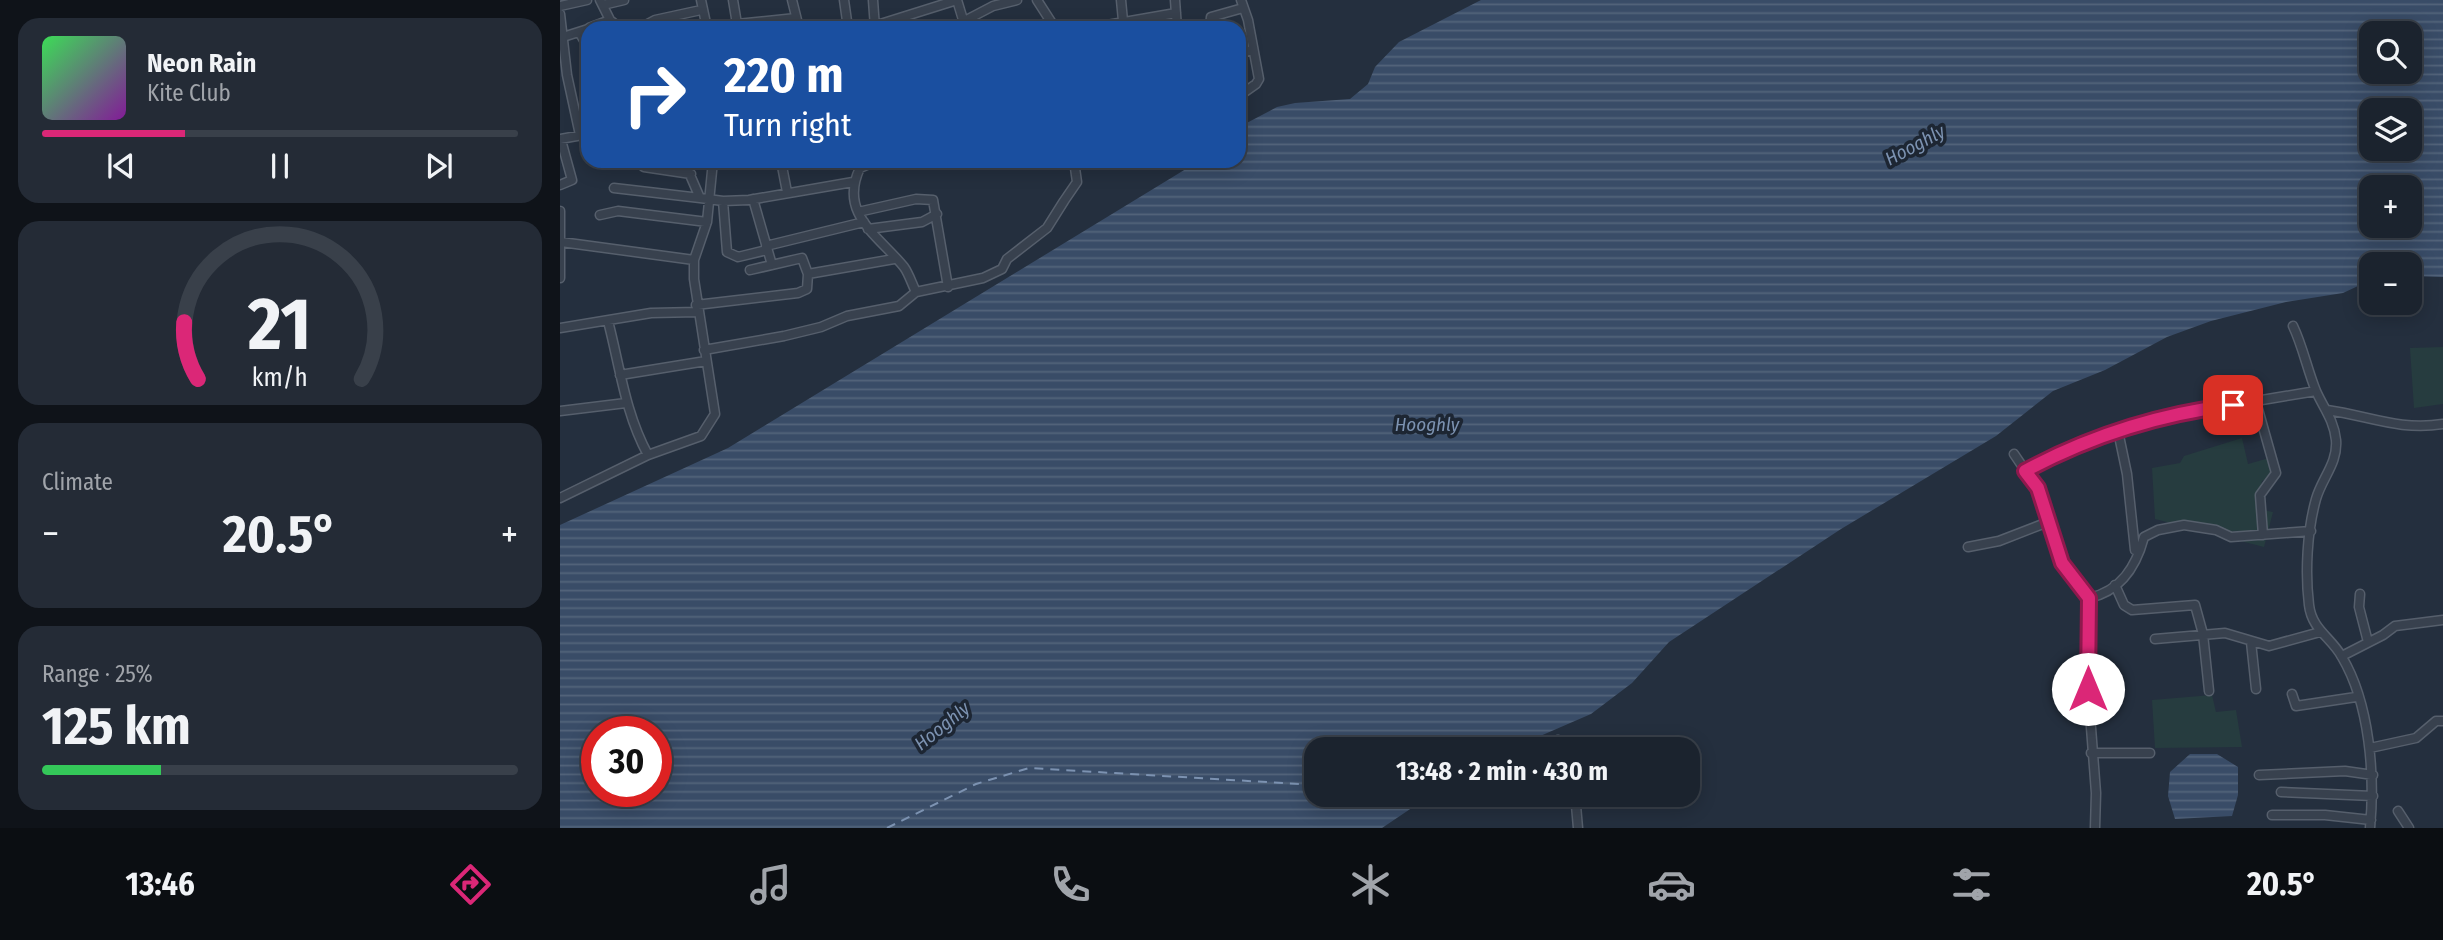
<!DOCTYPE html>
<meta charset="utf-8">
<style>
:root{--surface:#1b232e;--page:#242b36;--text:#f1f3f6;--muted:#a0a4aa;--line:#39404a;--accent:#db2777}
body{margin:0;font-family:"Fira Sans Condensed",sans-serif;background:var(--page);color:var(--text);height:100vh;display:flex;flex-direction:column;font-size:26px;white-space:nowrap}
*{box-sizing:border-box;margin:0}
p{font-size:23px;color:var(--muted)}
.icon{flex:none;width:38px;height:38px;fill:none;stroke:currentColor;stroke-width:2;stroke-linecap:round;stroke-linejoin:round}
.map{position:relative;flex:1;overflow:hidden}
.sheet{display:flex;flex-direction:column;gap:18px;padding:18px;background:#0f1319;width:560px}
.sheet>*{flex:none}
.top-card{position:absolute;left:21px;top:21px;width:665px;height:147px;border-radius:21px;box-shadow:0 4px 18px #0003,0 0 0 2px var(--line);background:#1a4fa0;color:#fff;overflow:hidden}
.buttons{position:absolute;left:1799px;top:21px;display:grid;gap:14px}
.buttons a{display:grid;place-items:center;width:63px;height:63px;border-radius:14px;background:var(--surface);box-shadow:0 4px 18px #0003,0 0 0 2px var(--line);font-size:35px}
.speed{position:absolute;left:21px;top:716px;display:flex;gap:14px;font-size:35px;font-weight:700;text-align:center}
.speed>*{display:grid;place-content:center;width:91px;height:91px;border-radius:50%;background:var(--surface);box-shadow:0 4px 18px #0003,0 0 0 2px var(--line);line-height:1}
.speed .limit{border:10px solid #d22;background:#fff;color:#111}
.pin{position:absolute;display:grid;place-items:center;width:60px;height:60px;color:#fff;margin:-30px;border-radius:14px;box-shadow:0 4px 10px #0006}
.me{position:absolute;width:77px;margin:-38px;rotate:0deg;stroke-linejoin:round;filter:drop-shadow(0 0 5px #0008)}
.turn{display:flex;align-items:center;gap:24px;height:147px;padding:0 28px;font-size:32px}
.turn .icon{width:91px;height:91px;stroke-width:2.5}
.turn b{display:block;font-size:49px;line-height:60px}
.big{font-size:52px;font-weight:700;line-height:1.1}
.sheet .widget{flex:1;display:flex;flex-direction:column;justify-content:center;gap:10px;min-width:0;padding:0 24px;border-radius:21px;background:var(--page)}
.sheet .dial{align-items:center;gap:0}
.dial svg{height:182px;overflow:visible;fill:none;stroke:var(--line);stroke-width:7;stroke-linecap:round;text-anchor:middle}
.dial text{fill:var(--text);stroke:none}
.song{display:flex;align-items:center;gap:21px}
.cover{width:84px;height:84px;border-radius:10px;background:linear-gradient(135deg,hsl(130 70% 55%),hsl(290 70% 35%))}
.played{height:7px;border-radius:4px;background:linear-gradient(90deg,var(--accent) 30%,var(--line) 30%)}
.keys{display:flex;justify-content:space-around;direction:ltr}
.heat{display:flex;justify-content:space-between;align-items:center;font-size:38px;direction:ltr}
.charge{height:10px;border-radius:5px;background:linear-gradient(90deg,#34c759 25%,var(--line) 0)}
.trip{position:absolute;left:744px;top:737px;width:396px;height:70px;border-radius:21px;background:var(--surface);box-shadow:0 4px 18px #0003,0 0 0 2px var(--line);font-weight:700;line-height:70px;text-align:center}
.tabs{display:flex;height:112px;justify-content:space-around;align-items:center;background:#0b0e12;color:var(--muted)}
.tabs .icon{width:49px;height:49px}
.tabs .active{color:var(--accent)}
.tabs b{font-size:32px;color:var(--text)}
main{display:flex;flex:1;min-height:0}
.map>svg:first-child{display:block}
.park{fill:#263c3f}
.water{fill:url(#water-rules);fill-rule:evenodd}
.lines{fill:none;stroke-linecap:round;stroke-linejoin:round}
.ferry{stroke:#7c92b1;stroke-width:2;stroke-dasharray:9 7;stroke-linecap:butt}
.street-casing{stroke:#565f6c;stroke-width:11}
.street{stroke:#38414e;stroke-width:8}
.route-casing{stroke:#8e194d;stroke-width:18}
.route{stroke:#db2777;stroke-width:12}
.labels{text-anchor:middle;dominant-baseline:central;stroke-width:7;stroke-linejoin:round;paint-order:stroke}
.water-label{font-size:19px;font-style:italic;fill:#7c92b1;stroke:#1d2633}
</style>
<main>
<section class="sheet">
<div class="widget">
<div class="song"><i class="cover"></i><div><b>Neon Rain</b><p>Kite Club</p></div></div>
<div class="played"></div>
<div class="keys"><svg class="icon" aria-label="previous" viewBox="0 0 24 24"><path d="M18 5L8 12l10 7zM5 5v14"/></svg><svg class="icon" aria-label="pause" viewBox="0 0 24 24"><path d="M8 5v14M16 5v14"/></svg><svg class="icon" aria-label="next" viewBox="0 0 24 24"><path d="M6 5l10 7-10 7zM19 5v14"/></svg></div>
</div>
<div class="widget dial"><svg viewBox="0 0 100 80">
<path d="M14 69A42 42 0 1 1 86 69"/>
<path d="M14 69A42 42 0 0 1 8 44" stroke="#db2777"/>
<text x="50" y="56" font-size="32" font-weight="700">21</text>
<text x="50" y="72" font-size="11">km/h</text>
</svg></div>
<div class="widget"><p>Climate</p>
<div class="heat"><a>−</a><b class="big">20.5°</b><a>+</a></div>
</div>
<div class="widget"><p>Range · 25%</p><b class="big">125 km</b><div class="charge"></div></div>
</section>
<div class="map">
<svg width="1883" height="828" viewBox="0 0 1883 828">
<defs>
<pattern id="water-rules" width="6" height="5" patternUnits="userSpaceOnUse" patternTransform="scale(1.75)"><rect width="6" height="5" fill="#394c67"/><path d="M0 2.5h6" fill="none" stroke="#53647b"/></pattern>
</defs>
<rect width="100%" height="100%" fill="#242f3e"/>
<path class="park" d="M1883,347V404L1854,408L1850,348Z
M1682,438L1688,464L1709,458L1711,477L1702,481L1697,509L1713,512L1704,547L1595,519L1592,468L1620,463L1624,456Z
M1652,695L1656,712L1676,710L1682,747L1595,748L1592,700Z"/>
<path class="water" d="M921,0H1883V277L1850,276V264H1811V280L1783,293L1726,302L1651,321L1607,337L1545,370L1493,391L1436,436L1281,529L1109,642L1072,683L1031,714L950,749H756V794L871,795L822,828H0V525L168,448L639,161H679V127L717,107L735,103L790,99L808,84L815,67L839,42ZM1811,33H1850V72H1811ZM1811,110H1850V149H1811ZM1811,187H1850V226H1811ZM37,732H96V791H37Z
M1630,754H1657L1678,767V795L1672,816L1615,819L1608,796L1610,772Z"/>
<g class="lines">
<path class="ferry" d="M327,828L416,784L469,768L756,785"/>
<g class="street-casing">
<path id="street" d="M40,0L50,20L60,28
M141,0L147,28
M173,0L177,24
M232,0L239,28
M284,0L288,28
M313,0L315,28
M397,0L404,23
M477,0L495,28
M561,0L563,21
M615,0L617,28
M43,5L64,0
M0,6L27,0
M0,14L7,75L20,135
M314,26L397,0
M147,27L236,18
M29,28L50,20
M80,28L95,20L141,10
M391,28L433,6L457,0
M530,28L616,13
M650,28L651,17L683,8
M19,32L28,47
M3,37L28,29
M679,53L693,50
M679,96L696,84L699,79L688,20L681,0
M0,139L28,134
M77,161L84,167L131,174
M124,161L140,198L163,201L189,200L293,182
M221,161L227,192
M300,168L316,161
M0,185L12,180L1,140
M54,188L140,198
M193,199L212,265
M163,201L167,252L178,257L207,250
M0,211V278
M298,212L356,199L373,200L388,287
M40,215L58,211L147,222
M308,229L362,222L377,214
M1,242L134,260
M206,246L304,222
M190,270L242,258L248,274L334,259
M356,292L423,278L442,269L447,259L487,228L504,201L517,182L514,161
M136,305L238,293L247,289L248,274
M48,321C60,367 65,413 88,455
M1733,326C1743,347 1747,369 1756,391C1763,407 1774,420 1776,440C1778,463 1762,478 1756,499C1747,531 1745,573 1749,605C1752,630 1771,637 1782,657C1810,704 1815,776 1810,828
M0,328L91,313L137,312
M144,350L224,336L261,327L287,316L339,306L356,292C352,284 349,274 344,267C319,236 278,214 300,168L295,161
M60,375L146,361
M1696,402L1716,473L1700,495L1703,535
M1767,410C1809,416 1840,431 1883,424
M0,411L66,403
M1558,431L1567,474L1575,550
M1454,454L1477,488L1502,563L1529,598L1527,675L1536,793L1535,828
M1465,471L1494,456L1594,418L1756,391
M0,498L88,455L141,436L155,414L134,279V260L147,222L153,161
M1408,547L1439,541L1488,522
M1555,585L1564,605L1572,610L1635,605L1643,634L1649,691
M1800,594L1799,607L1808,642
M1529,598C1561,591 1576,567 1584,537L1598,530L1624,525L1656,530L1671,537L1751,531
M1595,639L1665,633L1709,646L1760,632
M1691,642L1696,689
M1782,656L1823,635L1835,626L1883,620
M1732,694L1736,706L1796,697
M998,740L1006,749
M1810,748L1856,738L1876,721H1883
M1531,753H1590
M1699,775L1785,771L1813,775
M1721,792L1813,796
M1015,794L1018,828
M1838,811L1849,828
M1712,815H1765L1811,820"/>
</g>
<use href="#street" class="street"/>
</g>
<g class="lines">
<g class="route-casing">
<path id="route" d="M1528,689L1529,598L1502,563L1478,488L1465,471C1530,436 1600,414 1673,405"/>
</g>
<use href="#route" class="route"/>
</g>
<g class="labels">
<g class="water-label">
<text transform="translate(1355 145) rotate(-28)">Hooghly</text>
<text x="867" y="424">Hooghly</text>
<text transform="translate(382 726) rotate(-39)">Hooghly</text>
</g>
</g>
</svg>
<div class="buttons">
<a><svg class="icon" aria-label="search" viewBox="0 0 24 24"><circle cx="10" cy="10" r="6"/><path d="M15 15l6 6"/></svg></a>
<a><svg class="icon" aria-label="layers" viewBox="0 0 24 24"><path d="M12 4l9 5-9 5-9-5zM3 14l9 5 9-5"/></svg></a>
<a>+</a>
<a>−</a>
</div>
<div class="speed"><div class="limit">30</div></div>
<div class="pin" style="left:1673px;top:405px;background:#d93025"><svg class="icon" aria-label="arrive" viewBox="0 0 24 24"><path d="M6 21V4h12l-3 4 3 4H6"/></svg></div>
<svg class="me" style="left:1528px;top:689px" viewBox="-20 -20 40 40"><circle r="19" fill="#fff"/><path d="M0-13L10 11 0 6-10 11z" fill="#db2777"/></svg>
<div class="trip">13:48 · 2 min · 430 m</div>
<div class="top-card">
<div class="turn"><svg class="icon" aria-label="right" viewBox="0 0 24 24"><path d="M7 20v-9h11M14 6l5 5-5 5"/></svg><div><b>220 m</b>Turn right</div></div>
</div>
</div>
</main>
<nav class="tabs">
<b>13:46</b>
<svg class="icon active" aria-label="directions" viewBox="0 0 24 24"><path d="M12 3l9 9-9 9-9-9zM9 14v-3h6M13 9l2 2-2 2"/></svg>
<svg class="icon" aria-label="music" viewBox="0 0 24 24"><path d="M9 18V5l10-2v13"/><circle cx="6" cy="18" r="3"/><circle cx="16" cy="16" r="3"/></svg>
<svg class="icon" aria-label="phone" viewBox="0 0 24 24"><path d="M5 4h4l2 5-3 2q2 4 5 5l2-3 5 2v4C11 20 4 13 5 4z"/></svg>
<svg class="icon" aria-label="climate" viewBox="0 0 24 24"><path d="M12 3v18M4 7l16 10M4 17L20 7"/></svg>
<svg class="icon" aria-label="car" viewBox="0 0 24 24"><path d="M5 17H2v-5l4-1 3-4h7l3 4 3 1v5h-3M9 17h6M6 11h13"/><circle cx="7" cy="17" r="2"/><circle cx="17" cy="17" r="2"/></svg>
<svg class="icon" aria-label="filters" viewBox="0 0 24 24"><path d="M4 7h16M4 17h16"/><circle cx="9" cy="7" r="2"/><circle cx="15" cy="17" r="2"/></svg>
<b>20.5°</b>
</nav>
